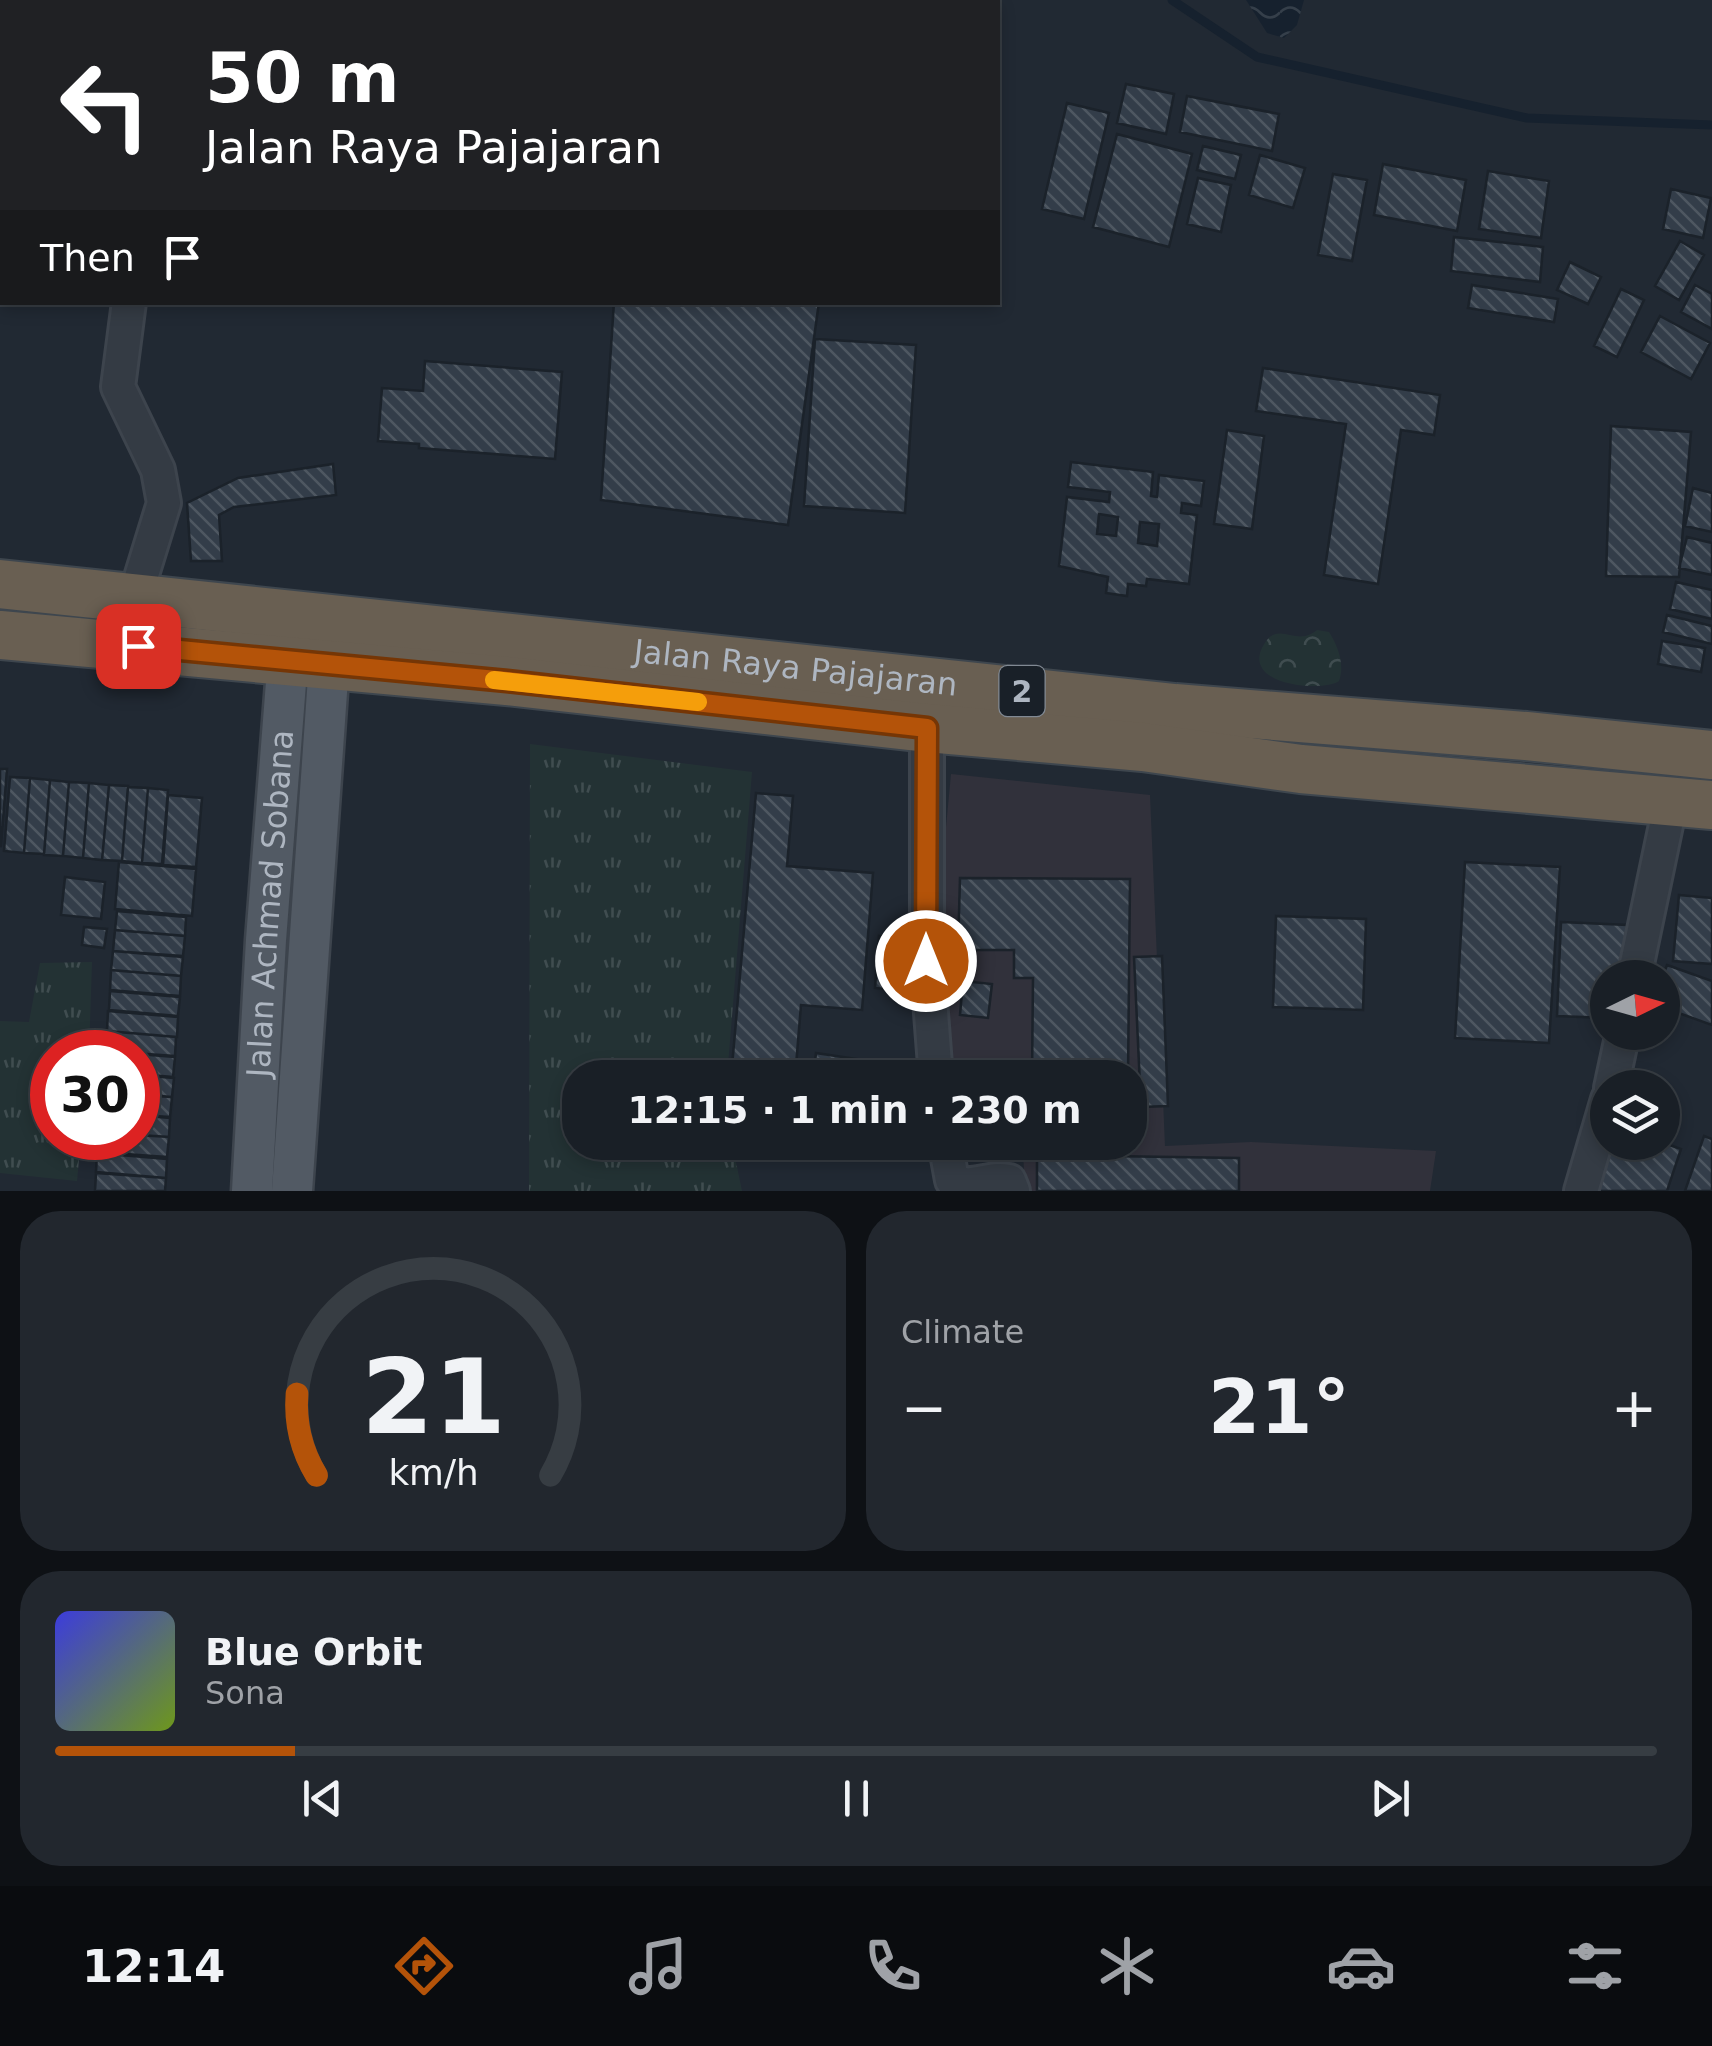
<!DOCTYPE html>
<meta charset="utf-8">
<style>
:root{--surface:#191f26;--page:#22272e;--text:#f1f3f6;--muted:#9fa2a7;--line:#373d43;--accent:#b45309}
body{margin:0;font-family:"DejaVu Sans",sans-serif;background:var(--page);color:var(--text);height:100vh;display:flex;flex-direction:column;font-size:38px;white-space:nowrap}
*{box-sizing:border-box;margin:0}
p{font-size:32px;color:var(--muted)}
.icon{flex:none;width:55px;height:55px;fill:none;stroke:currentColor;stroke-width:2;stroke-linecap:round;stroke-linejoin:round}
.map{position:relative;height:1191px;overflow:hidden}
.drawer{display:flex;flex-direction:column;gap:20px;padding:20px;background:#0e1115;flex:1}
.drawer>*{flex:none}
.top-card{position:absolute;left:0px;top:0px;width:1000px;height:305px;box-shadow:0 5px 15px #0003,0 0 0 2px var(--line);background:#202124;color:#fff;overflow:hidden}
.needle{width:65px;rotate:85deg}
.controls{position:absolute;left:1590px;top:960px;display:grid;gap:20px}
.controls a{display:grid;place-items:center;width:90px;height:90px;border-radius:50%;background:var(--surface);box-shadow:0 5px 15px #0003,0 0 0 2px var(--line);font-size:50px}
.speed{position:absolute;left:30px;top:1030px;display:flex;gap:20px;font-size:50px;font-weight:700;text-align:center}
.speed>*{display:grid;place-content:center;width:130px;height:130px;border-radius:50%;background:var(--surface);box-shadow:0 5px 15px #0003,0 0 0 2px var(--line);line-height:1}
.speed .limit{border:15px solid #d22;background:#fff;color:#111}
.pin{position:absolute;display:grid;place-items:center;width:85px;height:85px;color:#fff;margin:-42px;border-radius:20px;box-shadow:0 5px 15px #0006}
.me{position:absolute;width:110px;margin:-55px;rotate:0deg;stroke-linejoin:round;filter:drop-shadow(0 0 8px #0008)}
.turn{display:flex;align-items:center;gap:35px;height:210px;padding:0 40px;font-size:45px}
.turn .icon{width:130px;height:130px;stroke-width:2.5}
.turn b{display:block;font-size:70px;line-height:85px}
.then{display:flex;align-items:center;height:95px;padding:0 40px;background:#0003;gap:20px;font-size:38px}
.big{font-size:75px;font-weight:800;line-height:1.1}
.drawer .tile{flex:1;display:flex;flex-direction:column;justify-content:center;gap:15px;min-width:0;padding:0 35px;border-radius:40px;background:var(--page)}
.drawer .dial{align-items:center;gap:0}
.dial svg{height:260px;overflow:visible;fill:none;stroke:var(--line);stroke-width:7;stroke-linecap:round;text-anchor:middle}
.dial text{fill:var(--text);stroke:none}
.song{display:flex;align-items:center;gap:30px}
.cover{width:120px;height:120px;border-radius:15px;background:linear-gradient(135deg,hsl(240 70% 55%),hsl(80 70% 35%))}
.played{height:10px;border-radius:5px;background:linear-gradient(90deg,var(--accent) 15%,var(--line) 15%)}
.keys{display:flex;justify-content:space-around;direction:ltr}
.heat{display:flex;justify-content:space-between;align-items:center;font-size:55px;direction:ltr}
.drawer .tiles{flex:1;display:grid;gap:20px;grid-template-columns:1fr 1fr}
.tile:last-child{grid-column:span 2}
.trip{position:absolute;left:562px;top:1060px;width:585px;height:100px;border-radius:40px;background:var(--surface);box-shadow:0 5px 15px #0003,0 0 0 2px var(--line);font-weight:800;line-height:100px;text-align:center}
.menu{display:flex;height:160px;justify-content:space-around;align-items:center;background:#0a0c0f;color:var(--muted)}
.menu .icon{width:70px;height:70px}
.menu .on{color:var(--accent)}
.menu b{font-size:45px;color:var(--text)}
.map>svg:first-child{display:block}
.medical{fill:#31313b}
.grass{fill:url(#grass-tufts)}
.forest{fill:url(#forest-crowns)}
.water{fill:url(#water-waves)}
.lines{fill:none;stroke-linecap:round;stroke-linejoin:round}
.stream{stroke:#16212e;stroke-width:9}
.building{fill:url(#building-back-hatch);stroke:#1b222a;stroke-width:2.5;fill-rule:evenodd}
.minor-casing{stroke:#3d444d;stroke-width:38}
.major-casing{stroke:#3d444d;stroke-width:45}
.highway-casing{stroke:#3e464e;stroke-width:52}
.minor{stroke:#343b44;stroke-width:32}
.major{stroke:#525a64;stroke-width:40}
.highway{stroke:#695f52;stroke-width:48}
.route-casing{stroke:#753606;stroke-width:25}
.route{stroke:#b45309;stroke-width:18}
.slow{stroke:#f59e0b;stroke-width:18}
.labels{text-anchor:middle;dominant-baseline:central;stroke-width:10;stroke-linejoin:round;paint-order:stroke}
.shield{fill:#192028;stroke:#818993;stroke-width:2.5}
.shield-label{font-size:30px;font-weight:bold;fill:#aeb6c1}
.street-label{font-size:32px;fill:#aeb6c1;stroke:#192028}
</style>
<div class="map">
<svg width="1712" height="1191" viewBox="0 0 1712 1191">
<defs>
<pattern id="grass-tufts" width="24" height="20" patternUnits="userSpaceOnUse" patternTransform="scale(2.5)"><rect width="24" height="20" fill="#233234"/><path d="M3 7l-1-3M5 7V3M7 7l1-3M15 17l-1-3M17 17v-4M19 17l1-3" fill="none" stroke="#404d50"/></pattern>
<pattern id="forest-crowns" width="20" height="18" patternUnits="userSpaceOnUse" patternTransform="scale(2.5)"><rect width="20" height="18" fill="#233234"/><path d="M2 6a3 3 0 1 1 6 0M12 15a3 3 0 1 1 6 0" fill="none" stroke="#404d50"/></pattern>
<pattern id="water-waves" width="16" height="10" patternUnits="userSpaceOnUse" patternTransform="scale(2.5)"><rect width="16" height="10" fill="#16212e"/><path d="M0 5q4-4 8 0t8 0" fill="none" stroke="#353f4a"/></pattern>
<pattern id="building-back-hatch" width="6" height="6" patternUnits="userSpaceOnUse" patternTransform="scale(2.5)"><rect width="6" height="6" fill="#333d49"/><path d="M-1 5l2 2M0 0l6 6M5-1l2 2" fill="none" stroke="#4e5761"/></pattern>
</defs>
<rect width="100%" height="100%" fill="#212933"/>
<path class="medical" d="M951,774L1150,795L1165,1146L1251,1142L1436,1151L1430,1191H1025L1023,1150L967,1153L964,1143L1130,1142V1078L951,1077L932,976Z"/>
<path class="grass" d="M530,744L752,772L727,1077L580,1078V1142L732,1143L742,1191H529Z
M92,962L89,1052H52V1138H81L77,1181L0,1173V1021L29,1022L40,963Z"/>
<path class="forest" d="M1317,630L1329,632C1338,646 1345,665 1339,681C1322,693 1233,685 1267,640C1281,623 1297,647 1317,630Z"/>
<path class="water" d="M1246,0H1304L1297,25L1284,38L1267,33Z"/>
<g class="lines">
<path class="stream" d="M1172,0L1257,57L1527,118L1712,125"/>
</g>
<path class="building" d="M1126,84L1174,94L1166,134L1117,123Z
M1187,96L1279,114L1272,151L1180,132Z
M1067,103L1109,113L1084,219L1042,209Z
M1117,134L1192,154L1169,247L1093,227Z
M1203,146L1241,155L1235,179L1197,170Z
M1260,155L1305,168L1293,208L1249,195Z
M1383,164L1466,180L1457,231L1374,215Z
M1488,171L1549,181L1541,238L1479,229Z
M1333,174L1367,180L1352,261L1318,255Z
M1198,178L1231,185L1221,232L1187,224Z
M1671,189L1711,198L1703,238L1663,229Z
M1454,237L1543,247L1540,282L1451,271Z
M1680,241L1704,255L1679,300L1655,286Z
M1570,262L1601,277L1588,304L1557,290Z
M1472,285L1558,299L1554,322L1468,308Z
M1695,285L1712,294V329L1681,312Z
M1621,289L1644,300L1617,357L1594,346Z
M614,302H819L788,525L601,500Z
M1660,316L1710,343L1691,379L1641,352Z
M815,339L916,345L905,513L804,506Z
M425,361L562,372L555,459L419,448V444L378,441L382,388L423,391Z
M1263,368L1440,395L1434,435L1401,430L1378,584L1324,575L1346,424L1256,411Z
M1611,426L1691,432L1679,577L1606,576Z
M1227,430L1264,436L1252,529L1214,524Z
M1071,462L1153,472L1151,496L1157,497L1159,475L1204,481L1201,506L1182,503L1181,513L1197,515L1189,584L1147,579L1146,586L1128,584L1127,596L1106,593L1108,577L1059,566L1067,497L1109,502L1110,492L1068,487ZM1099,514L1118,517L1116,536L1097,534ZM1140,522L1159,524L1157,546L1138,543Z
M333,464L336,495L234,507L219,515L222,561H191L187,503L238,478Z
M1693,488L1712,493V532L1685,526Z
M1687,537L1712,543V575L1679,568Z
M1676,582L1712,590V619L1670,609Z
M1667,615L1712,626V644L1663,632Z
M1662,641L1705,648L1701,672L1658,664Z
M0,769H7L1,846H0Z
M10,777L30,778L24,853L4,851Z
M30,778L50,780L44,854L24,853Z
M50,780L69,782L63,856L44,855Z
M69,782L89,783L83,858L63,856Z
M89,783L109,785L102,860L83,858Z
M109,785L128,786L122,861L102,860Z
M128,787L148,788L142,863L122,861Z
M148,788L168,790L162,864L142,863Z
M756,793L793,796L787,866L873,873L862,1010L801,1005L795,1078H731Z
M168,795L202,798L196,867L163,865Z
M119,862L196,869L192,916L115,909Z
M1465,862L1560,867L1549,1043L1455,1038Z
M65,877L105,882L101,919L61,915Z
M960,878L1130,879L1128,1078H1032L1033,978H1014V950H958Z
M1679,895L1712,898V964L1673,961Z
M117,911L186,917L185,936L115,930Z
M1276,916L1366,919L1363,1010L1273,1007Z
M1561,922L1628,925L1625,978H1608V1018L1557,1016Z
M84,927L107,929L104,948L82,945Z
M115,930L185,936L183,956L113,951Z
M879,936L897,938L893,990L875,988Z
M113,951L183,957L181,976L111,970Z
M1162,956L1168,1106L1141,1107L1134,957Z
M1667,965L1712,981V1025L1662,1007V978Z
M111,970L181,976L180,996L110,990Z
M963,981L992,984L988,1018L960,1015Z
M110,991L180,997L178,1016L109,1010Z
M108,1011L178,1017L177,1037L107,1031Z
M107,1031L176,1037L175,1056L105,1051Z
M816,1053L916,1068L915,1078H813Z
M138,1054L175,1057L173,1077L138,1074Z
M138,1075L174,1078L172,1097L138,1094Z
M138,1095L172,1097L170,1117L138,1115Z
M138,1115L170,1118L169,1137L138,1135Z
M138,1135L169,1137L167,1157L97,1152L99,1138Z
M1704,1136L1712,1139V1191H1685Z
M1067,1142H1108V1156L1239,1158V1191H1037V1149H1067Z
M1608,1142H1661L1681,1149L1667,1191H1589Z
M97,1153L167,1159L166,1178L96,1172Z
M96,1173L166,1178L165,1191H95Z"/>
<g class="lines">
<g class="minor-casing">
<path id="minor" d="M68,0V2
M129,302L118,387L158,470L164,503L135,597
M927,728V961L936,1078
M1634,978L1671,801
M1611,1088L1623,1032
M945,1142L952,1180C970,1191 989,1176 1009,1181L1013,1191
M1581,1191L1608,1099"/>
</g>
<g class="major-casing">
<g id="major">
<path id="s1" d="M252,1191L266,940L290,631"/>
<path d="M292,1191L331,635"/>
</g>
</g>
<g class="highway-casing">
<g id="highway">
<path id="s2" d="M0,584L1175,708L1526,736L1712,755"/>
<path d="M0,635L507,681L927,728L1143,747L1301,769L1712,805"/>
</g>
</g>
<use href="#minor" class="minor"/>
<use href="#major" class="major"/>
<use href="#highway" class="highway"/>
</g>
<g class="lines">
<g class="route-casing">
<path id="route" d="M138,646L507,681L927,728L926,961"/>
</g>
<use href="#route" class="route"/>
<path class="slow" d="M494,680L698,702"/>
</g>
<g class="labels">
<rect class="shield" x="999.5" y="666" width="45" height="50" rx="8"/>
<g class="shield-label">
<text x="1022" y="691">2</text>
</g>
<g class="street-label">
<text stroke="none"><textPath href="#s2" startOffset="800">Jalan Raya Pajajaran</textPath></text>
<text stroke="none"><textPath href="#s1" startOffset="288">Jalan Achmad Sobana</textPath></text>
</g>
</g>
</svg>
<div class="controls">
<a><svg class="needle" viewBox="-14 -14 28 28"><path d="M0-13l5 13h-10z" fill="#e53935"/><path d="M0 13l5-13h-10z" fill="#9fa2a7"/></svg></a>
<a><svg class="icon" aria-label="layers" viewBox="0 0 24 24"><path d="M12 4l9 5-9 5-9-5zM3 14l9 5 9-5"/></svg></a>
</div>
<div class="speed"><div class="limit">30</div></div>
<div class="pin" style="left:138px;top:646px;background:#d93025"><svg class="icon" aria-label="arrive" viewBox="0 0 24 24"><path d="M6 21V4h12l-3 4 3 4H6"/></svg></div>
<svg class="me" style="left:926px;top:961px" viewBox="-20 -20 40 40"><circle r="17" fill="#b45309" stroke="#fff" stroke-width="3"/><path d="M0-11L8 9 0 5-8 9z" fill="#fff"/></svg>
<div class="trip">12:15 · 1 min · 230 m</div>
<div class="top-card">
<div class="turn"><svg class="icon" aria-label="left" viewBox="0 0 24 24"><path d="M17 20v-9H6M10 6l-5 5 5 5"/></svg><div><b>50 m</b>Jalan Raya Pajajaran</div></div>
<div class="then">Then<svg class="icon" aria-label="arrive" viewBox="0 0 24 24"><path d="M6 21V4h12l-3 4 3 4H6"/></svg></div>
</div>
</div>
<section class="drawer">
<div class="tiles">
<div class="tile dial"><svg viewBox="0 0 100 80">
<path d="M14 69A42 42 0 1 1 86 69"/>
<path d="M14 69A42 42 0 0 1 8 44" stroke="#b45309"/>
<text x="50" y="56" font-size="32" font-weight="700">21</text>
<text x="50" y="72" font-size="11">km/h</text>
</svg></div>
<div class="tile"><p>Climate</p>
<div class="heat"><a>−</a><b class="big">21°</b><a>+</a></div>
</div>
<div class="tile">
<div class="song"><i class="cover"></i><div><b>Blue Orbit</b><p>Sona</p></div></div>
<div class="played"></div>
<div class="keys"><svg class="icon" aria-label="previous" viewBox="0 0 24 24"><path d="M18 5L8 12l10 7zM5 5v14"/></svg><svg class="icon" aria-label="pause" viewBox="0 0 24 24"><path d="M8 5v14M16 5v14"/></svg><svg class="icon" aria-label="next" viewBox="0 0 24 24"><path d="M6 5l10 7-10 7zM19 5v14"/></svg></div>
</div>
</div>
</section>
<nav class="menu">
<b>12:14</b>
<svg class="icon on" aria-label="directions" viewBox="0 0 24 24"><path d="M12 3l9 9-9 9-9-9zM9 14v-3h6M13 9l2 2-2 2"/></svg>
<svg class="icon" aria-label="music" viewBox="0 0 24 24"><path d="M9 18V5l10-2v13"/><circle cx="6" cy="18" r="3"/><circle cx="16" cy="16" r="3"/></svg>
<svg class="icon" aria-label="phone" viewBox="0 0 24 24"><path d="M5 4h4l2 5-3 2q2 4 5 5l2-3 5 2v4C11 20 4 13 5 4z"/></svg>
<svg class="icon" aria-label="climate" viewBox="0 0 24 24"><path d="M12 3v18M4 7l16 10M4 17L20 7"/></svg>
<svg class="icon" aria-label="car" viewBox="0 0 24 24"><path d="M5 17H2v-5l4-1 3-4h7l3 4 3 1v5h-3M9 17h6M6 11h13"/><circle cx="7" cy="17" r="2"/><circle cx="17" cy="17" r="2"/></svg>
<svg class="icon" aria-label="filters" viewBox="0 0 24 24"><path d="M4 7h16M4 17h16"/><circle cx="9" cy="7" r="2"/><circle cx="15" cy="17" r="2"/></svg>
</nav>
